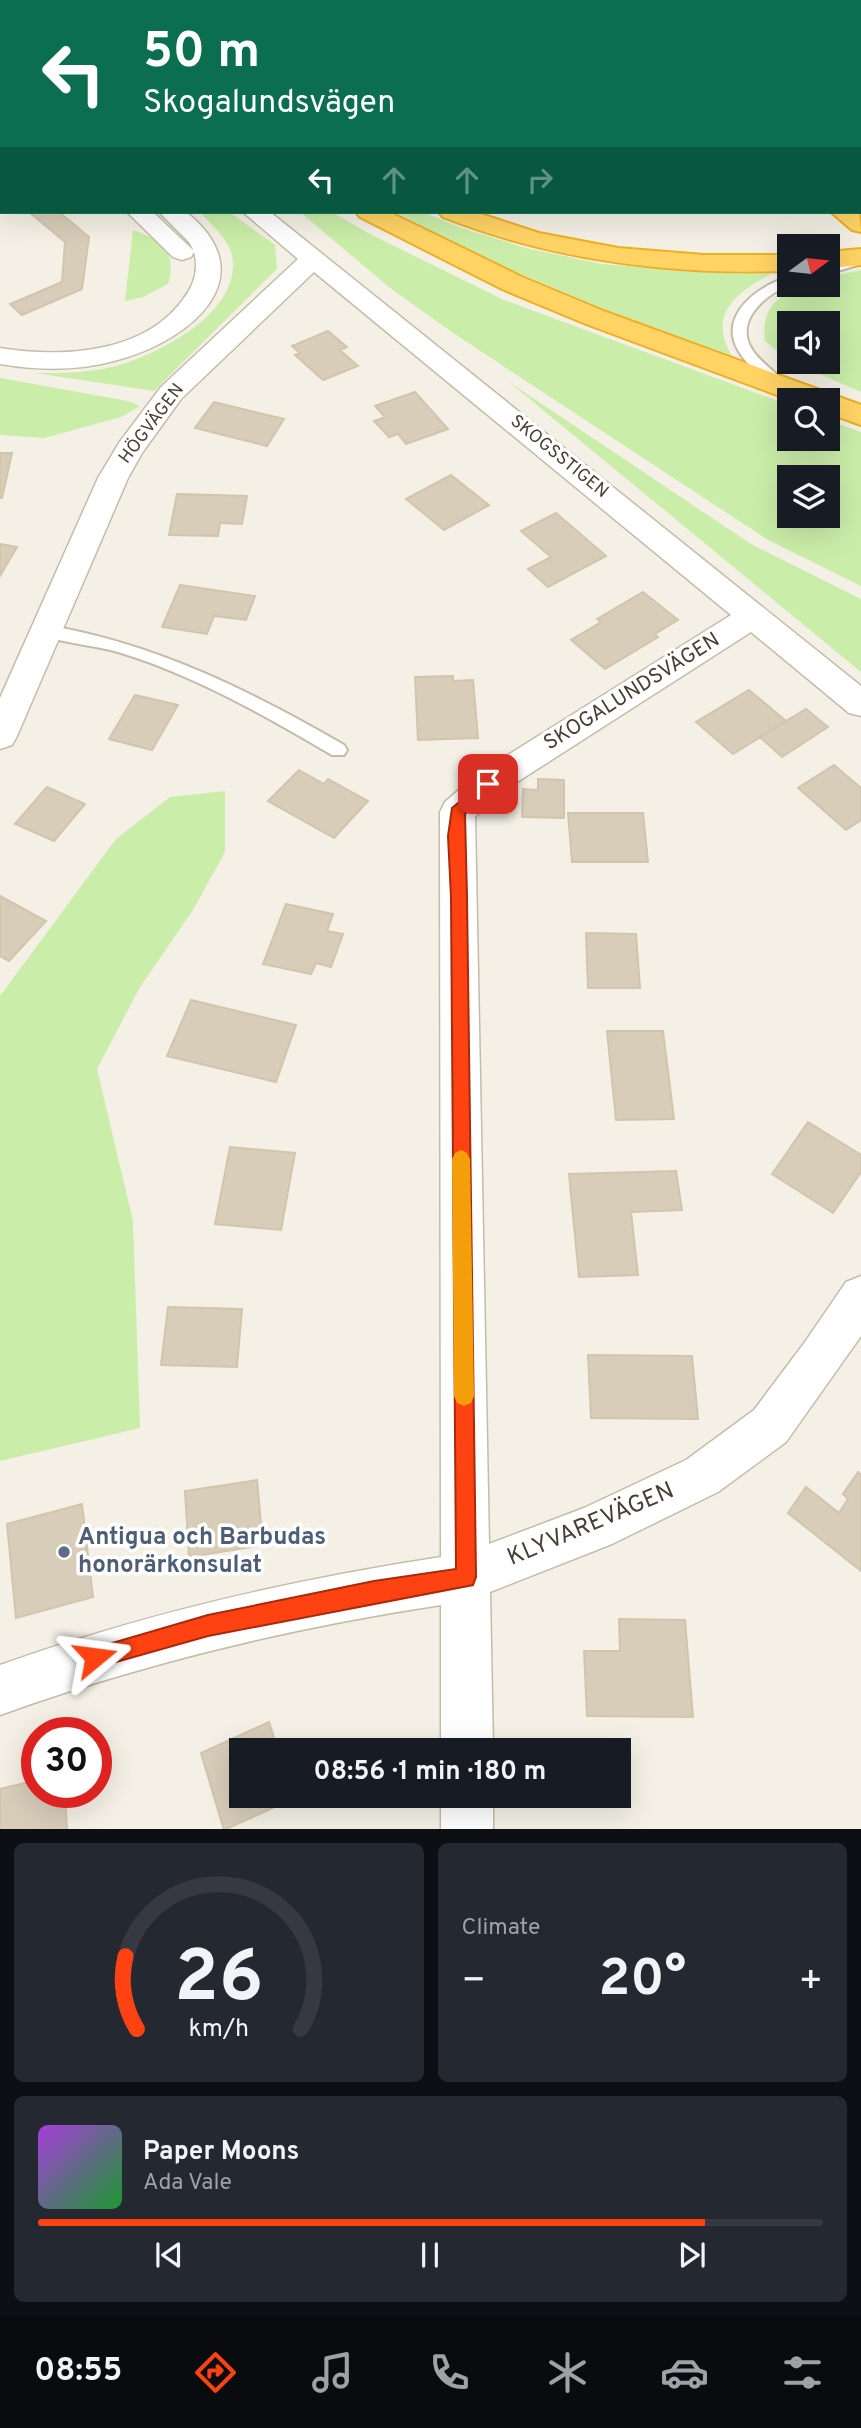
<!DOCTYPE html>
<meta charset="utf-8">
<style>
:root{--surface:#171b24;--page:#242831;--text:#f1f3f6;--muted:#9ea1a6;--line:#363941;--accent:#ff4211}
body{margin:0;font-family:Overpass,sans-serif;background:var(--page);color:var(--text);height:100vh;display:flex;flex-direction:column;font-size:26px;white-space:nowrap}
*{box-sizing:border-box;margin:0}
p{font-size:23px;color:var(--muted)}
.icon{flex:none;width:38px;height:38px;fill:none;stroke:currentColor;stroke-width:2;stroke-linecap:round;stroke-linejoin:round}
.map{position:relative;height:1829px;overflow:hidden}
.drawer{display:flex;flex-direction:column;gap:14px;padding:14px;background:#0d0f14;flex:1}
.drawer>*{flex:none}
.hud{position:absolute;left:0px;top:0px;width:861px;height:214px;box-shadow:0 7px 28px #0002;background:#0b6e4f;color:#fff;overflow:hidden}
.needle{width:46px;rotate:75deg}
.fabs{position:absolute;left:777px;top:234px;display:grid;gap:14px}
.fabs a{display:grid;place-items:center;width:63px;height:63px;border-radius:0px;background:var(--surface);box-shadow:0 7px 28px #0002;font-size:35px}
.speed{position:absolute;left:21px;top:1717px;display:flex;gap:14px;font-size:35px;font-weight:700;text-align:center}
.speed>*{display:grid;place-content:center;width:91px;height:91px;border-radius:50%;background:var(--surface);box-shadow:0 7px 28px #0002;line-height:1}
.speed .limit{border:10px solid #d22;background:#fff;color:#111}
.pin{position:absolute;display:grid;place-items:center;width:60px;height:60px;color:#fff;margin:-30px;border-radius:14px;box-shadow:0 4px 10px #0006}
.me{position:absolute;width:77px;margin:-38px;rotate:74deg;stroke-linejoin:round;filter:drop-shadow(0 0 5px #0008)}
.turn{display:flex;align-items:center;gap:24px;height:147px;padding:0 28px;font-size:32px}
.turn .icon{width:91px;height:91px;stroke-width:2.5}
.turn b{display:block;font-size:49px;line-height:60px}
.lanes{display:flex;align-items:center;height:66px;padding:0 28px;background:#0003;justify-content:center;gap:35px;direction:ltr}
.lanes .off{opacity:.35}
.big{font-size:52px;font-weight:700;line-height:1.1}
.drawer .tile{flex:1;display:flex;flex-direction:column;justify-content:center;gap:10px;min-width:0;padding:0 24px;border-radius:10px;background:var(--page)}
.drawer .dial{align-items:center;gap:0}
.dial svg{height:182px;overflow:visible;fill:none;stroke:var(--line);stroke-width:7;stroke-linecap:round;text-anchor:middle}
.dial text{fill:var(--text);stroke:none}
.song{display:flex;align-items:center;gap:21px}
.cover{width:84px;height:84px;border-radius:10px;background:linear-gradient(135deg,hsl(280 70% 55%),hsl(130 70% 35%))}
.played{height:7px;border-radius:4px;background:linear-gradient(90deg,var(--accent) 85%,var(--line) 85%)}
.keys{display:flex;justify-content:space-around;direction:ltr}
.heat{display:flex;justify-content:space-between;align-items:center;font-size:38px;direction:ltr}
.drawer .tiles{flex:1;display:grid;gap:14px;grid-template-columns:1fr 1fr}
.tile:last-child{grid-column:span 2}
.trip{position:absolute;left:229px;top:1738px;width:402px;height:70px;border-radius:0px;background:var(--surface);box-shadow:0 7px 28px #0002;font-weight:700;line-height:70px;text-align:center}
.dock{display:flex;height:112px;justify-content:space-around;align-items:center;background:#090b0e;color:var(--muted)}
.dock .icon{width:49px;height:49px}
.dock .selected{color:var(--accent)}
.dock b{font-size:32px;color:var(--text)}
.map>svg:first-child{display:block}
.green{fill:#caeda9;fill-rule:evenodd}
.building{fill:#d7cdb9;stroke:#d2c5ab;stroke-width:2}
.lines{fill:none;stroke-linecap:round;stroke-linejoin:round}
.lane-casing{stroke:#c3bca9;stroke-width:4}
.street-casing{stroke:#c3bca9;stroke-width:3}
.secondary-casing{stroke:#d8c98f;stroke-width:4}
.highway-casing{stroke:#edaf26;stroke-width:4}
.lane{fill:#fff;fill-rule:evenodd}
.street{fill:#fff;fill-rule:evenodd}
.secondary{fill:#fff4c4;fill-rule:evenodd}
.highway{fill:#ffd465;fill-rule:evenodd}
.route{fill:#ff4211;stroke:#a62b0b;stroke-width:2}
.slow{fill:#f59e0b}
.service-dot{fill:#5c6f8a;stroke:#fff;stroke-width:2.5}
.labels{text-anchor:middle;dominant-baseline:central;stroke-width:7;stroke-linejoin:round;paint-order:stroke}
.far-street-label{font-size:18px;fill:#474134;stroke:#fff}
.street-label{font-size:21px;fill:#474134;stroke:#fff}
.near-street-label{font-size:24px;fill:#474134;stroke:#fff}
.near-service-label{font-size:24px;font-weight:bold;fill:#4e5e75;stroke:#fff;text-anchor:start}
</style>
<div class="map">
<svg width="861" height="1830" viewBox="0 0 861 1830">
<rect width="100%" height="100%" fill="#f4f0e5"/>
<path class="green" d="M639,0H861V148L859,2Z
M200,212H229L275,245L277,269L154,391L35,373C61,373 90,373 116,366C159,354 243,312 232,255C228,239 211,224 200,212Z
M300,212H332L370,234L504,300L789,405V439H828V420L861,432V586L768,540L453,333L390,288ZM789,478H828V516H789Z
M396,212H422L462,228L526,248L602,264L687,271L771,274C737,292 707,314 732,356L609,311L475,255Z
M133,230C160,239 178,251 168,284L143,297L125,301Z
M861,270V392L792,362H828V324H789V361L765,341C759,300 791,285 828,285V277Z
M0,378L128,401L140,406L121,417L44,438L0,435Z
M509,382L751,544L861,599V672Z
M225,791V852L193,910L140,987L97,1069L133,1221L140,1428L0,1461V996L116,839L170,797Z"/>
<path class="building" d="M29,212H59L89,237L82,289L22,315L10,304L62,282L65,242Z
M328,331L347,347L340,350L358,366L323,380L295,355L300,353L292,346Z
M415,392L448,429L406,444L398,434L389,437L374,421L385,417L375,406Z
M214,402L284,419L267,446L195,428Z
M0,453H12L2,498H0Z
M451,475L489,505L444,530L406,499Z
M177,494L247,496L242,524L220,523L218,536L169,535Z
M556,513L606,556L548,587L528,569L551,557L521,531Z
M0,544L17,547L0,576Z
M180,585L255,596L246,620L214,616L207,634L162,627Z
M643,592L678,620L655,634L658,637L605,669L571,640L601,622L597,619Z
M453,676V681L473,680L478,738L418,740L415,677Z
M749,690L786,721L733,754L696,722Z
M135,695L178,705L152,750L109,739Z
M806,709L828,727L782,757L760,737Z
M834,765L861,788V820L846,830L798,788Z
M299,770L324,784L328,779L368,801L334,838L268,801Z
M538,779L564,780V818L522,817L523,789L538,790Z
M47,787L85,804L54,841L15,824Z
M568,813H643L648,862H572Z
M0,896L46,921L9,961L0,956Z
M286,904L333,914L327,931L343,934L331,967L316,963L311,974L263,964Z
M586,933L636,934L640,988H588Z
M191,1000L296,1025L276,1082L167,1056Z
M607,1031H663L674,1119L616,1120Z
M808,1122L861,1155V1172L833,1213L772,1174Z
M230,1147L295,1153L281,1230L215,1224Z
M676,1171L682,1210L631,1212L638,1275L579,1277L569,1174Z
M168,1307L242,1309L237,1367L161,1365Z
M588,1355L692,1356L698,1419L591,1418Z
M858,1472L861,1475V1571L788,1513L806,1487L839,1513L848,1499L843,1494Z
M257,1480L263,1545L189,1557L185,1491Z
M82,1504L93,1597L16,1618L7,1524Z
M619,1619L685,1620L693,1717L587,1716L584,1651H620Z
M269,1722L278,1750H242V1796H292L293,1799L224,1830L201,1753Z
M37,1780V1792H65L67,1830H0V1789Z"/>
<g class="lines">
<g class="lane-casing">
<path id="lane" d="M350,0H363L349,2Z
M861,256V264L828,274V266Z
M789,277L790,285C764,295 733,322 753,351C763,365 778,373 788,386L781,390L776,389C763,377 747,366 738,350C718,315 759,285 789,277Z
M45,625C154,643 249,690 344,745L347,750L344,755H332C264,715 194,675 118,652C92,645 65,643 39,635L37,631Z"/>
</g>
<g class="street-casing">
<path id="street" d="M127,212H153L194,251L189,242L159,212H186C266,276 192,339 121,359C81,371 41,371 0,364V348C62,358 145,354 184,298C194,285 199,269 194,252L191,257L182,260L173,257Z
M243,212H270L861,686V716L849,713L751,632L500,793L475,817L489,1544L584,1508L686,1460L754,1410L805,1342L846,1282L861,1276V1336L786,1442L718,1492L612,1544L490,1592L493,1750H441V1605C290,1628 144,1663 0,1715V1665C144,1614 290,1580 441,1557L440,812L445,802L476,775L731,615L314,272L181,399L142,453L128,478L17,736L12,745L0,749V698L98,478L119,443L161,387L298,259Z
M441,1796H493V1830H441Z"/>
</g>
<g class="secondary-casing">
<path id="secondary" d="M0,0H13L14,2H2V8Z
M44,0H69L70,2H45Z"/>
</g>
<g class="highway-casing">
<path id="highway" d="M535,0H559L560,2H536Z
M589,0H613L614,2H590Z
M859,166H861V182L859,181Z
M859,211L861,232L852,230L831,212Z
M356,212H389L522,277L606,312L861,405V425L828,413V401H793L586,324L502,289L360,217Z
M439,212H475L539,233L618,248L704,255H789V271C670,275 555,261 443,217Z
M861,249V265L828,268V252Z"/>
</g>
<use href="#lane" class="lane"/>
<use href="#street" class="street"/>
<use href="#secondary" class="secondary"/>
<use href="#highway" class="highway"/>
</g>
<path class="route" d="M488,778L496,784L465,814L467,897L476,1577L473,1585L208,1636L95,1668L88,1665L84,1657L88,1650L208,1615L374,1581L456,1569L451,897L448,836L452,808Z"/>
<path class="slow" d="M461,1150L467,1153L470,1159L474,1396L471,1403L464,1406L457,1403L454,1396L452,1159L455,1153Z"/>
<circle class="service-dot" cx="64" cy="1552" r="7"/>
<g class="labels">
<g class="far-street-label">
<text transform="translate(152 424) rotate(-53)">HÖGVÄGEN</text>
<text transform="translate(559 457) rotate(39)">SKOGSSTIGEN</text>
</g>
<g class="street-label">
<text transform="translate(632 692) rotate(-32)">SKOGALUNDSVÄGEN</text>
</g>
<g class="near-street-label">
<text transform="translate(591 1525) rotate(-23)">KLYVAREVÄGEN</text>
</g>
<g class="near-service-label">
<text x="78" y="1538">Antigua och Barbudas<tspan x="78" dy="28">honorärkonsulat</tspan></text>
</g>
</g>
</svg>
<div class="fabs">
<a><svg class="needle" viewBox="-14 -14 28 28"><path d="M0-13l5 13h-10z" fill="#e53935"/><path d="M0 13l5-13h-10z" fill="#9ea1a6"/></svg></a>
<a><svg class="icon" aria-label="sound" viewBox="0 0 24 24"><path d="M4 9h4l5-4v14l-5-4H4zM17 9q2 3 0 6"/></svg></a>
<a><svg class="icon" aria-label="search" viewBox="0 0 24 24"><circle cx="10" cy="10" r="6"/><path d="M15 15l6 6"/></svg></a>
<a><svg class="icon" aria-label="layers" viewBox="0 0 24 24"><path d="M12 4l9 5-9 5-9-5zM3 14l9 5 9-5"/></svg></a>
</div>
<div class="speed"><div class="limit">30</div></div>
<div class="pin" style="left:488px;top:784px;background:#d93025"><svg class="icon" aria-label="arrive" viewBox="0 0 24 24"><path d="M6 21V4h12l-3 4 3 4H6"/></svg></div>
<svg class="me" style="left:95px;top:1657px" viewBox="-20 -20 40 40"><path d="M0-17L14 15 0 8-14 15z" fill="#ff4211" stroke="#fff" stroke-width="4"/></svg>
<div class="trip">08:56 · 1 min · 180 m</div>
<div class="hud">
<div class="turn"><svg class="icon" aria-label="left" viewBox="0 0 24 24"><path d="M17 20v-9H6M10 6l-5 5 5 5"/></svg><div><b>50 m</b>Skogalundsvägen</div></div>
<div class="lanes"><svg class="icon" aria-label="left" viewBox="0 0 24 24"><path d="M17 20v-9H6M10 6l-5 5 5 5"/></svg><svg class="icon off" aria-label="ahead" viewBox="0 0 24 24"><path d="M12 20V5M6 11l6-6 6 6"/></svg><svg class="icon off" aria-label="ahead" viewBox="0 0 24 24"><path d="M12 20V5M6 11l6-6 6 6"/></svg><svg class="icon off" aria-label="right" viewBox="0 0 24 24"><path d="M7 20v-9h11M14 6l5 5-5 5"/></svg></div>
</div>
</div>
<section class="drawer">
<div class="tiles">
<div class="tile dial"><svg viewBox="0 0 100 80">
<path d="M14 69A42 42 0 1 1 86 69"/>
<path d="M14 69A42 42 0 0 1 9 37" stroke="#ff4211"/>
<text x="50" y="56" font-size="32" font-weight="700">26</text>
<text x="50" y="72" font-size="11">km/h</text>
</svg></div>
<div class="tile"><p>Climate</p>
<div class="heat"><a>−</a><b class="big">20°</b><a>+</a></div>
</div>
<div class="tile">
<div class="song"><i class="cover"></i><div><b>Paper Moons</b><p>Ada Vale</p></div></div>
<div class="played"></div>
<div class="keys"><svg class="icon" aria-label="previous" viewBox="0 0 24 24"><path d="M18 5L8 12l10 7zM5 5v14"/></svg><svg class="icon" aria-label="pause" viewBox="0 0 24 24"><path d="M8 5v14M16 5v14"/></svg><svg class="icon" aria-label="next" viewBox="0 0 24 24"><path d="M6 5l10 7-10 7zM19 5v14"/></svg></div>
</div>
</div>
</section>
<nav class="dock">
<b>08:55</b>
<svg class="icon selected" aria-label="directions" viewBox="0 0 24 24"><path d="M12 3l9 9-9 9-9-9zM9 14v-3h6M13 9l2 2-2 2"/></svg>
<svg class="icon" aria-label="music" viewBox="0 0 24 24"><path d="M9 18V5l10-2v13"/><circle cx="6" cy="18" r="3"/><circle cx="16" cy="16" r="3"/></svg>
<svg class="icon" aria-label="phone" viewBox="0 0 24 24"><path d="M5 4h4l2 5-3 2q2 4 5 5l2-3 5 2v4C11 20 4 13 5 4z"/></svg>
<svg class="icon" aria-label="climate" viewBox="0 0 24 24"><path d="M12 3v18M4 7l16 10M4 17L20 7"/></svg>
<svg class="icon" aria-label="car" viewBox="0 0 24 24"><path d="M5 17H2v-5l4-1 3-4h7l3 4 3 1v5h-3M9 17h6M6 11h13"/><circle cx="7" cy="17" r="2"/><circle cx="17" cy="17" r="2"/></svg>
<svg class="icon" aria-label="filters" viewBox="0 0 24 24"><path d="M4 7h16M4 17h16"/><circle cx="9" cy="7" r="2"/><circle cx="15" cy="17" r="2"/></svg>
</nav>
